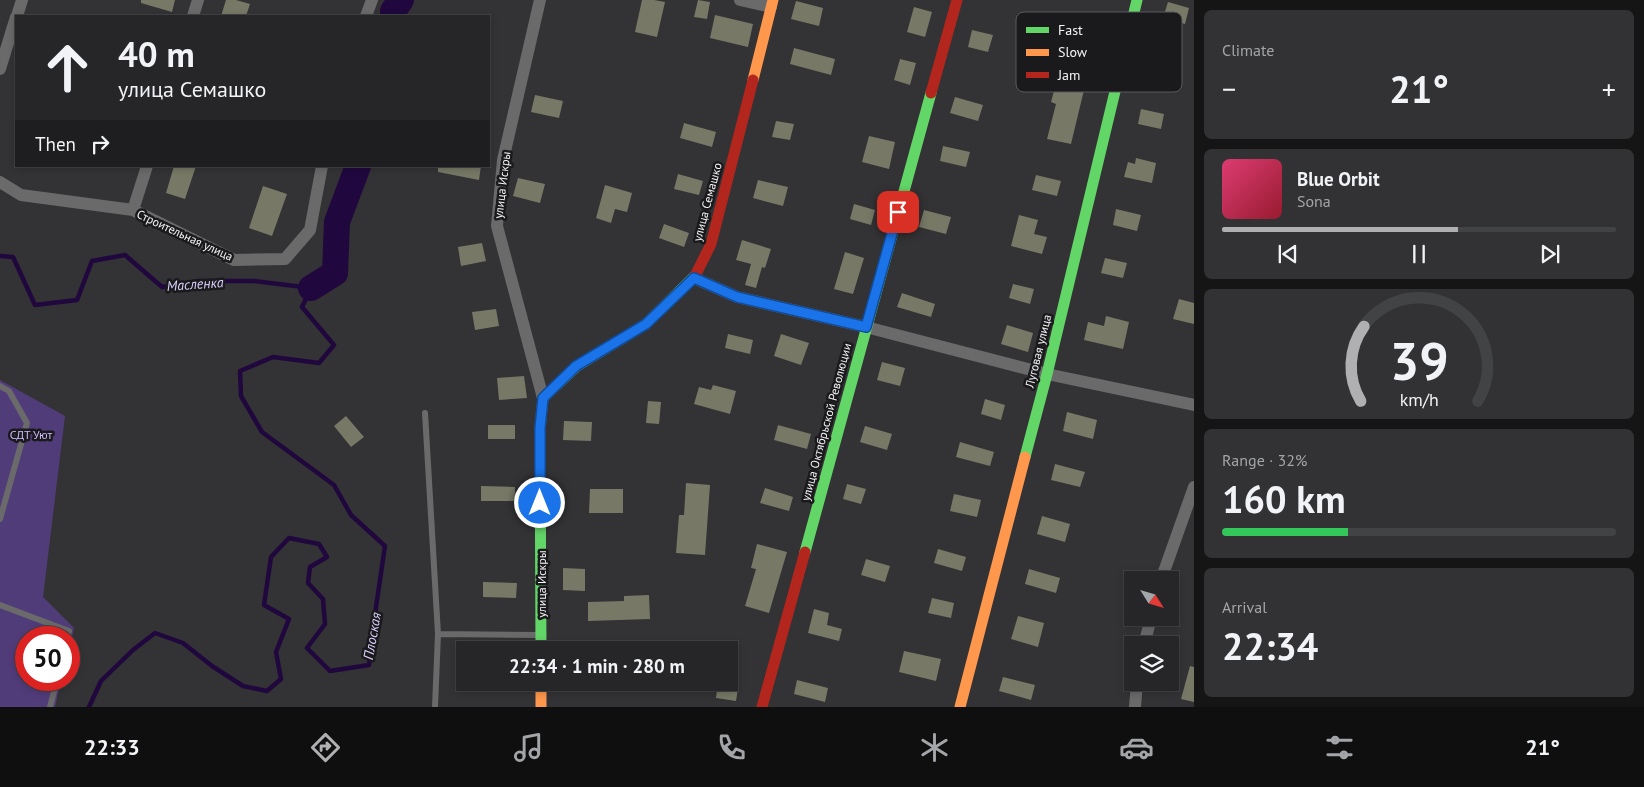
<!DOCTYPE html>
<meta charset="utf-8">
<style>
:root{--surface:#262628;--page:#323234;--text:#f1f3f6;--muted:#a4a5a8;--line:#424345;--accent:#b0b0b3}
body{margin:0;font-family:"PT Sans",sans-serif;background:var(--page);color:var(--text);height:100vh;display:flex;flex-direction:column;font-size:19px;white-space:nowrap}
*{box-sizing:border-box;margin:0}
p{font-size:16px;color:var(--muted)}
.icon{flex:none;width:28px;height:28px;fill:none;stroke:currentColor;stroke-width:2;stroke-linecap:round;stroke-linejoin:round}
.map{position:relative;flex:1;overflow:hidden}
.details{display:flex;flex-direction:column;gap:10px;padding:10px;background:#151516;width:450px}
.details>*{flex:none}
.top-card{position:absolute;left:15px;top:15px;width:475px;height:152px;border-radius:0px;box-shadow:0 2px 8px #0003,0 0 0 1px var(--line);background:#262628;color:var(--text);overflow:hidden}
.needle{width:32px;rotate:127deg}
.tools{position:absolute;left:1124px;top:571px;display:grid;gap:10px}
.tools a{display:grid;place-items:center;width:55px;height:55px;border-radius:0px;background:var(--surface);box-shadow:0 2px 8px #0003,0 0 0 1px var(--line);font-size:25px}
.speed{position:absolute;left:15px;top:626px;display:flex;gap:10px;font-size:25px;font-weight:700;text-align:center}
.speed>*{display:grid;place-content:center;width:65px;height:65px;border-radius:50%;background:var(--surface);box-shadow:0 2px 8px #0003,0 0 0 1px var(--line);line-height:1}
.speed .limit{border:8px solid #d22;background:#fff;color:#111}
.pin{position:absolute;display:grid;place-items:center;width:42px;height:42px;color:#fff;margin:-21px;border-radius:10px;box-shadow:0 2px 8px #0006}
.me{position:absolute;width:55px;margin:-28px;rotate:0deg;stroke-linejoin:round;filter:drop-shadow(0 0 4px #0008)}
.turn{display:flex;align-items:center;gap:18px;height:105px;padding:0 20px;font-size:22px}
.turn .icon{width:65px;height:65px;stroke-width:2.5}
.turn b{display:block;font-size:35px;line-height:42px}
.then{display:flex;align-items:center;height:48px;padding:0 20px;background:#0003;gap:10px;font-size:19px}
.big{font-size:38px;font-weight:800;line-height:1.1}
.details .tile{flex:1;display:flex;flex-direction:column;justify-content:center;gap:8px;min-width:0;padding:0 18px;border-radius:8px;background:var(--page)}
.details .dial{align-items:center;gap:0}
.dial svg{height:130px;overflow:visible;fill:none;stroke:var(--line);stroke-width:7;stroke-linecap:round;text-anchor:middle}
.dial text{fill:var(--text);stroke:none}
.song{display:flex;align-items:center;gap:15px}
.cover{width:60px;height:60px;border-radius:8px;background:linear-gradient(135deg,hsl(340 70% 55%),hsl(350 70% 35%))}
.played{height:5px;border-radius:2px;background:linear-gradient(90deg,var(--accent) 60%,var(--line) 60%)}
.keys{display:flex;justify-content:space-around;direction:ltr}
.heat{display:flex;justify-content:space-between;align-items:center;font-size:28px;direction:ltr}
.charge{height:8px;border-radius:4px;background:linear-gradient(90deg,#34c759 32%,var(--line) 0)}
.trip{position:absolute;left:456px;top:641px;width:282px;height:50px;border-radius:0px;background:var(--surface);box-shadow:0 2px 8px #0003,0 0 0 1px var(--line);font-weight:800;line-height:50px;text-align:center}
.dock{display:flex;height:80px;justify-content:space-around;align-items:center;background:#0f0f10;color:var(--muted)}
.dock .icon{width:35px;height:35px}
.dock .active{color:var(--accent)}
.dock b{font-size:22px;color:var(--text)}
main{display:flex;flex:1;min-height:0}
.map>svg:first-child{display:block}
.green{fill:#513c7a}
.lines{fill:none;stroke-linecap:round;stroke-linejoin:round}
.stream{stroke:#20083e;stroke-width:4.5}
.river{stroke:#20083e;stroke-width:26}
.building{fill:#777966}
.lane{stroke:#6a6a6b;stroke-width:6}
.street{stroke:#6a6a6b;stroke-width:12}
.fast{stroke:#63d668;stroke-width:11}
.slow{stroke:#ff974d;stroke-width:11}
.jam{stroke:#b3261e;stroke-width:11}
.route-casing{stroke:#114b97;stroke-width:12}
.route{stroke:#1a73e8;stroke-width:9}
.labels{text-anchor:middle;dominant-baseline:central;stroke-width:5;stroke-linejoin:round;paint-order:stroke}
.street-label{font-size:12px;fill:#f4f4f7;stroke:#1a191c}
.park-label{font-size:12px;fill:#cdbbfe;stroke:#1a191c}
.water-label{font-size:14px;font-style:italic;fill:#dbd0fd;stroke:#1a191c}
.key{fill:#1a191c;stroke:#5b5b5e;stroke-width:1}
.key-label{font-size:14px;fill:#f4f4f7}
</style>
<main>
<div class="map">
<svg width="1194" height="707" viewBox="0 0 1194 707">
<rect width="100%" height="100%" fill="#333235"/>
<path class="green" d="M0,380L65,416L43,597L74,628L69,651V638H26V680H61L55,707H0Z"/>
<g class="lines">
<path class="stream" d="M0,256L13,257L35,305L77,300L92,261L125,255L162,287L199,281H254L311,288L302,307L334,345L319,363L273,357L240,371L241,396L262,432L334,485L351,515L385,546L376,607L369,665L330,671L307,648L325,624L323,599L308,583L310,567L327,557L319,544L289,538L271,557L264,605L289,619L276,652L281,679L267,691L243,686L212,666L183,643L155,633L133,650L101,681L89,707"/>
<path class="river" d="M393,16V11L401,0
M311,288L335,273L337,222L358,166"/>
</g>
<path class="building" d="M141,0H175L172,12L141,3Z
M226,0H236L250,4L246,16H221Z
M642,0H654L665,2L657,37L635,32Z
M698,0L710,2L707,19L694,17Z
M796,1L823,8L819,26L791,19Z
M1168,2L1189,8L1185,24L1163,18Z
M914,7L932,12L925,37L907,32Z
M1085,12L1103,16L1097,42L1079,38Z
M715,15L753,24L748,47L710,38Z
M972,30L993,35L988,52L968,47Z
M794,48L835,59L831,75L790,64Z
M900,59L916,63L910,85L894,80Z
M1060,69L1075,73L1071,87L1084,90L1071,144L1047,139L1056,104L1051,102Z
M535,95L563,101L559,118L531,112Z
M955,97L983,105L978,121L950,113Z
M1141,109L1164,114L1161,129L1138,124Z
M776,121L794,124L790,140L772,137Z
M684,123L716,132L712,147L680,138Z
M869,136L895,142L889,169L862,162Z
M943,146L970,152L966,167L940,161Z
M1136,158L1156,163L1152,183L1124,177L1128,162L1135,164Z
M174,166H196L185,199L166,193Z
M438,166H481L479,180L438,172Z
M678,174L703,181L699,195L674,189Z
M1036,175L1061,181L1057,196L1032,190Z
M518,178L545,184L540,203L513,196Z
M758,180L788,187L783,206L753,198Z
M605,185L632,193L627,212L615,209L611,223L596,218Z
M263,186L287,194L272,236L249,228Z
M854,204L875,210L871,225L850,219Z
M1116,209L1141,215L1137,231L1113,225Z
M924,210L951,217L946,234L919,227Z
M1019,215L1038,220L1034,234L1047,237L1042,254L1011,246Z
M664,224L689,233L684,247L659,238Z
M742,240L771,249L765,268L762,267L756,288L745,285L751,264L736,260Z
M482,243L486,261L461,266L458,247Z
M845,252L864,258L853,294L834,289Z
M1105,258L1127,263L1123,278L1101,273Z
M1013,284L1034,289L1030,304L1009,298Z
M902,293L935,304L931,317L897,307Z
M1179,299L1194,303V324L1173,319Z
M496,309L499,326L475,330L472,312Z
M1106,316L1129,322L1123,349L1084,340L1088,322L1104,326Z
M1007,325L1033,333L1028,352L1001,344Z
M728,334L753,340L750,354L725,348Z
M781,334L809,343L801,365L774,356Z
M882,362L905,368L900,386L877,380Z
M524,376L527,398L499,400L497,378Z
M713,385L736,391L730,414L694,404L699,387L711,390Z
M985,399L1005,405L1001,420L981,414Z
M648,401L661,402L659,424L646,423Z
M1067,412L1097,420L1093,439L1063,431Z
M346,416L364,437L351,447L334,426Z
M564,421L592,422L591,441L563,440Z
M488,425H515V439H488Z
M778,425L811,434L807,449L774,440Z
M865,426L892,434L887,450L860,442Z
M960,442L994,452L990,466L956,457Z
M1055,464L1085,472L1080,487L1051,480Z
M686,483L710,485L705,555L676,553L679,515H684Z
M847,484L866,489L861,504L843,499Z
M481,486L515,487V501H481Z
M765,488L793,497L789,511L760,503Z
M590,489H623V513H589Z
M954,494L981,500L977,517L950,511Z
M1042,516L1070,524L1065,542L1037,534Z
M757,544L787,552L769,613L745,606L756,569L751,568Z
M938,549L966,557L962,571L934,563Z
M866,559L890,566L885,582L861,575Z
M563,568L585,569V591L563,590Z
M1029,569L1060,578L1056,593L1025,584Z
M483,582L517,583L516,598L483,597Z
M649,595L650,619L588,621V602L624,601V596Z
M932,598L954,603L951,618L928,613Z
M814,609L829,613L827,625L842,629L839,641L808,633Z
M1018,616L1044,623L1038,647L1011,639Z
M904,651L941,659L936,681L899,672Z
M1190,666L1194,667V702L1181,699Z
M1003,677L1035,685L1031,700L999,691Z
M797,680L828,688L825,702L794,694Z
M718,682H739L736,701L716,698Z"/>
<g class="lines">
<path class="lane" d="M0,386L9,391L27,423L0,519
M425,413L438,634L435,707
M0,605L69,631L67,638
M438,634L539,635
M50,707L57,680"/>
<path class="street" d="M540,0L503,160L497,226L543,398
M740,0L771,7
M17,16L22,0
M193,16L198,0
M366,16L372,0
M0,69L16,17
M0,182L21,195L133,210L234,260L285,259L310,230L322,166
M133,210L147,166
M694,278L737,297L866,327L1047,374L1194,405
M1161,580L1194,487
M1144,645L1151,618
M1135,707L1137,682"/>
<path class="fast" d="M1025,457L1047,374L1137,0
M805,552L931,93
M541,650L540,428L543,398L577,366L646,324L695,276"/>
<path class="slow" d="M753,80L773,0
M541,682V707
M960,707L1025,457"/>
<path class="jam" d="M931,93L957,0
M695,276L711,244L753,80
M762,707L805,552"/>
</g>
<g class="lines">
<g class="route-casing">
<path id="route" d="M540,503V428L543,398L576,366L646,324L694,278L737,297L866,327L898,212"/>
</g>
<use href="#route" class="route"/>
</g>
<g class="labels">
<g class="street-label">
<text transform="translate(502 185) rotate(-83)">улица Искры</text>
<text transform="translate(707 202) rotate(-75)">улица Семашко</text>
<text transform="translate(185 235) rotate(25)">Строительная улица</text>
<text transform="translate(1038 351) rotate(-76)">Луговая улица</text>
<text transform="translate(826 422) rotate(-75)">улица Октябрьской Революции</text>
<text transform="translate(541 584) rotate(-90)">улица Искры</text>
</g>
<g class="park-label">
<text x="31" y="434">СДТ Уют</text>
</g>
<g class="water-label">
<text transform="translate(195 284) rotate(-4)">Масленка</text>
<text transform="translate(372 636) rotate(-80)">Плоская</text>
</g>
</g>
<rect x="1016" y="12" width="166" height="80" rx="8" class="key"/>
<rect x="1026" y="27" width="23" height="6" fill="#63d668"/>
<rect x="1026" y="49" width="23" height="7" fill="#ff974d"/>
<rect x="1026" y="72" width="23" height="6" fill="#b3261e"/>
<g class="key-label">
<text x="1058" y="35">Fast</text>
<text x="1058" y="57">Slow</text>
<text x="1058" y="80">Jam</text>
</g>
</svg>
<div class="tools">
<a><svg class="needle" viewBox="-14 -14 28 28"><path d="M0-13l5 13h-10z" fill="#e53935"/><path d="M0 13l5-13h-10z" fill="#a4a5a8"/></svg></a>
<a><svg class="icon" aria-label="layers" viewBox="0 0 24 24"><path d="M12 4l9 5-9 5-9-5zM3 14l9 5 9-5"/></svg></a>
</div>
<div class="speed"><div class="limit">50</div></div>
<div class="pin" style="left:898px;top:212px;background:#d93025"><svg class="icon" aria-label="arrive" viewBox="0 0 24 24"><path d="M6 21V4h12l-3 4 3 4H6"/></svg></div>
<svg class="me" style="left:540px;top:503px" viewBox="-20 -20 40 40"><circle r="17" fill="#1a73e8" stroke="#fff" stroke-width="3"/><path d="M0-11L8 9 0 5-8 9z" fill="#fff"/></svg>
<div class="trip">22:34 · 1 min · 280 m</div>
<div class="top-card">
<div class="turn"><svg class="icon" aria-label="ahead" viewBox="0 0 24 24"><path d="M12 20V5M6 11l6-6 6 6"/></svg><div><b>40 m</b>улица Семашко</div></div>
<div class="then">Then<svg class="icon" aria-label="right" viewBox="0 0 24 24"><path d="M7 20v-9h11M14 6l5 5-5 5"/></svg></div>
</div>
</div>
<section class="details">
<div class="tile"><p>Climate</p>
<div class="heat"><a>−</a><b class="big">21°</b><a>+</a></div>
</div>
<div class="tile">
<div class="song"><i class="cover"></i><div><b>Blue Orbit</b><p>Sona</p></div></div>
<div class="played"></div>
<div class="keys"><svg class="icon" aria-label="previous" viewBox="0 0 24 24"><path d="M18 5L8 12l10 7zM5 5v14"/></svg><svg class="icon" aria-label="pause" viewBox="0 0 24 24"><path d="M8 5v14M16 5v14"/></svg><svg class="icon" aria-label="next" viewBox="0 0 24 24"><path d="M6 5l10 7-10 7zM19 5v14"/></svg></div>
</div>
<div class="tile dial"><svg viewBox="0 0 100 80">
<path d="M14 69A42 42 0 1 1 86 69"/>
<path d="M14 69A42 42 0 0 1 16 23" stroke="#b0b0b3"/>
<text x="50" y="56" font-size="32" font-weight="700">39</text>
<text x="50" y="72" font-size="11">km/h</text>
</svg></div>
<div class="tile"><p>Range · 32%</p><b class="big">160 km</b><div class="charge"></div></div>
<div class="tile"><p>Arrival</p><b class="big">22:34</b></div>
</section>
</main>
<nav class="dock">
<b>22:33</b>
<svg class="icon active" aria-label="directions" viewBox="0 0 24 24"><path d="M12 3l9 9-9 9-9-9zM9 14v-3h6M13 9l2 2-2 2"/></svg>
<svg class="icon" aria-label="music" viewBox="0 0 24 24"><path d="M9 18V5l10-2v13"/><circle cx="6" cy="18" r="3"/><circle cx="16" cy="16" r="3"/></svg>
<svg class="icon" aria-label="phone" viewBox="0 0 24 24"><path d="M5 4h4l2 5-3 2q2 4 5 5l2-3 5 2v4C11 20 4 13 5 4z"/></svg>
<svg class="icon" aria-label="climate" viewBox="0 0 24 24"><path d="M12 3v18M4 7l16 10M4 17L20 7"/></svg>
<svg class="icon" aria-label="car" viewBox="0 0 24 24"><path d="M5 17H2v-5l4-1 3-4h7l3 4 3 1v5h-3M9 17h6M6 11h13"/><circle cx="7" cy="17" r="2"/><circle cx="17" cy="17" r="2"/></svg>
<svg class="icon" aria-label="filters" viewBox="0 0 24 24"><path d="M4 7h16M4 17h16"/><circle cx="9" cy="7" r="2"/><circle cx="15" cy="17" r="2"/></svg>
<b>21°</b>
</nav>
